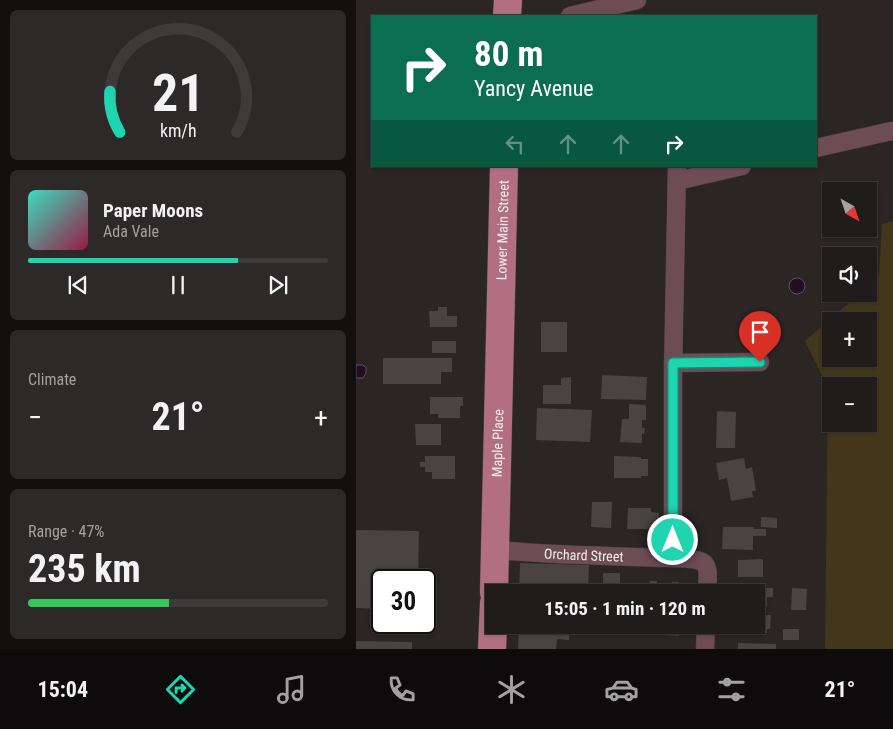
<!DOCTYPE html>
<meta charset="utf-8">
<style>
:root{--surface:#201c1b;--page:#2d2928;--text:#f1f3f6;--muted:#a2a1a3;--line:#3d3a3a;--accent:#1fd5b0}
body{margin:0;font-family:"Roboto Condensed",sans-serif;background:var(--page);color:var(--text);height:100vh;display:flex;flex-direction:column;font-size:19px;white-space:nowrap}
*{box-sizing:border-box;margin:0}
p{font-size:16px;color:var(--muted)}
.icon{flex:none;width:28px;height:28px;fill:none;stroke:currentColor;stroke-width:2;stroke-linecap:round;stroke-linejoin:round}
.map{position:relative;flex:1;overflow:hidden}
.details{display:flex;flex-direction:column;gap:10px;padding:10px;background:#120f0f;width:356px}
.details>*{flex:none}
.top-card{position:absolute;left:15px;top:15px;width:446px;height:152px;border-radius:0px;box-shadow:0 1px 4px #0004,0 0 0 1px var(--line);background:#0b6e4f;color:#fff;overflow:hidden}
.needle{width:32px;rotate:140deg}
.fabs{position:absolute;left:466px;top:182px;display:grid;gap:10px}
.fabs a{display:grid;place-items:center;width:55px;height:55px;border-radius:0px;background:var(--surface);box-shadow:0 1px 4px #0004,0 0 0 1px var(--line);font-size:25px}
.speed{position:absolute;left:15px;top:569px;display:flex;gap:10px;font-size:25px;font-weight:700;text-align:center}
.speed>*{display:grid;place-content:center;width:65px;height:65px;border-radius:50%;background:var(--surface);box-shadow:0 1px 4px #0004,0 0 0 1px var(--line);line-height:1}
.speed .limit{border:2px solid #111;border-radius:8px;background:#fff;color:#111}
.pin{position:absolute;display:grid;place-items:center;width:42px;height:42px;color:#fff;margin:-51px -21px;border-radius:50% 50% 50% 0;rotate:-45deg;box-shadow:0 0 5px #0007}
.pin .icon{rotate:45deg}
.me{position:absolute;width:55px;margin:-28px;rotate:0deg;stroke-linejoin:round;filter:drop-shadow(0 0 4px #0008)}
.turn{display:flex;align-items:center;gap:18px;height:105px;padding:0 20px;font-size:22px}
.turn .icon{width:65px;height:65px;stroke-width:2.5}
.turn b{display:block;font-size:35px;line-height:42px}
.lanes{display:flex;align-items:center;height:48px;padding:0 20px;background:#0003;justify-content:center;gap:25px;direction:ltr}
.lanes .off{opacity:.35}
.big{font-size:38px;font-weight:700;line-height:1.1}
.details .tile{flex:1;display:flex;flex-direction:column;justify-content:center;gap:8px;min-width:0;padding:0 18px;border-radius:8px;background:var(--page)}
.details .dial{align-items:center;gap:0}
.dial svg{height:130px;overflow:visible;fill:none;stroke:var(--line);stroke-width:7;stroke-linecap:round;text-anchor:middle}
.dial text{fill:var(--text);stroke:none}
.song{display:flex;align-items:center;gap:15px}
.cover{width:60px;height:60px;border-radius:8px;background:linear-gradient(135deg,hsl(170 70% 55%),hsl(340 70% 35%))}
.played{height:5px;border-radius:2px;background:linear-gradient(90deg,var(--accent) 70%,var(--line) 70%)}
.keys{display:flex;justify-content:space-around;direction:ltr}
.heat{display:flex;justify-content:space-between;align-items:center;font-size:28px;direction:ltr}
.charge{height:8px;border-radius:4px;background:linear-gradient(90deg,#34c759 47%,var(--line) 0)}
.trip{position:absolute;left:129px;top:584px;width:280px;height:50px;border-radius:0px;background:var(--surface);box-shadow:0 1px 4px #0004,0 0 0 1px var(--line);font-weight:700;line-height:50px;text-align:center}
.dock{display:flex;height:80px;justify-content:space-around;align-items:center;background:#0d0b0b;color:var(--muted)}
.dock .icon{width:35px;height:35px}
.dock .current{color:var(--accent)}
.dock b{font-size:22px;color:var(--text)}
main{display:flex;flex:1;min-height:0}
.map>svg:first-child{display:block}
.green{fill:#42361b;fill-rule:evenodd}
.water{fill:#230f21;stroke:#60515e}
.building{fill:#494441}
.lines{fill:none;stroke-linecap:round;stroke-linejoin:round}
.minor-casing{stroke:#464140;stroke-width:19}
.primary-casing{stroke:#464140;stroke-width:29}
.minor{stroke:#6d4c56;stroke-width:18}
.primary{stroke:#b26f84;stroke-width:28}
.route-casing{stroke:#148a72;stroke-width:12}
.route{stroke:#1fd5b0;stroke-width:9}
.labels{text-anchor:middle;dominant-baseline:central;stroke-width:5;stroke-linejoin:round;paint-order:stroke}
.street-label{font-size:14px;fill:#efeceb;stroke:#211c1b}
</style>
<main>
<section class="details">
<div class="tile dial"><svg viewBox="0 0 100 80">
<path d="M14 69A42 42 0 1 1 86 69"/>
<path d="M14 69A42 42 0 0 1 8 44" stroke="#1fd5b0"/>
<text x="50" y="56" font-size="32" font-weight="700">21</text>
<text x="50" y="72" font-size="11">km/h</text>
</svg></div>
<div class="tile">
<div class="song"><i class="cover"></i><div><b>Paper Moons</b><p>Ada Vale</p></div></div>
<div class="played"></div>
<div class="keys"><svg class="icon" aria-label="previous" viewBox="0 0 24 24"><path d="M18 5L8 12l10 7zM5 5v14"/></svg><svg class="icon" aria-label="pause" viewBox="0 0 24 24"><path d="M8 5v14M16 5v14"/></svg><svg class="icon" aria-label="next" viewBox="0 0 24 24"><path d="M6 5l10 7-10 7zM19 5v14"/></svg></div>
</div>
<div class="tile"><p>Climate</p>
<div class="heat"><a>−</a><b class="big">21°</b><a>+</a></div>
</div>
<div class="tile"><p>Range · 47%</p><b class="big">235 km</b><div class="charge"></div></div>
</section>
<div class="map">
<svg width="537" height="649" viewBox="0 0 537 649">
<rect width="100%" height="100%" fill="#2b2524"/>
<path class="green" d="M537,221V649H469L472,388L449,341L503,294H512L513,285L523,275L526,224ZM475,321H512V359H475ZM475,386H512V424H475Z"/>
<path class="water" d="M433 286a8 8 0 1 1 16 0a8 8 0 1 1-16 0Z
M0,365H7L10,368V373L7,378H0Z"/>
<path class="building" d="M82,307H91V316H101V327H74L73,311H82Z
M185,322H211V352H185Z
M76,341H100V353H76Z
M27,358H96V372H85V384H27Z
M246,375L291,377L290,400L245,399Z
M215,377V404H187V385H205V378Z
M74,397H107V406H104V418H82V414H74Z
M273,404L290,405V420H286V428H289L288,434H286V443L264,442L266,419H273Z
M181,408L236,410L234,442L180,440Z
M361,411L380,412L379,448H360Z
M59,424H85V445H60Z
M69,456H99V479H76V472H69V467H64V462H69Z
M258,456L285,457V459H292V476H285V478H258Z
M388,458L390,469L396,467L400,491H396L397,497L375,501L371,478L363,480L360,463Z
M236,502H256L255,528L235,527Z
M272,508H295V512L303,513V529H271Z
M405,517L421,518V528L405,527Z
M367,527H398V529H410V536H397V550L366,549Z
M0,530L63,531L62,580H26V609L0,608Z
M407,559V577H382V560Z
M164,563L233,565L232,592H163Z
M247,573H264V592H247Z
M294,581H301V592H273V585H293Z
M316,582H323V586H330V592H310V586L316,587Z
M405,588H417V597H411V606H400V591H405Z
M436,588L451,589L450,610H435Z
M400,615H415L414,629H411V633L381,632V625H400Z
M163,625H210V627H214L213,640L201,639L200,649H162Z
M307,625H324L323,636L306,635Z
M427,629H443V640H427Z
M0,641L56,642V649H0Z
M382,643L420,644V649H382Z"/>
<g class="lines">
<g class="minor-casing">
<g id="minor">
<path d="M214,16L281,0"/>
<path d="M460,148L531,132L537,131"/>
<path d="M321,181L386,166"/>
<path d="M317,363L404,362"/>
<path id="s1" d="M139,550C196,555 253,556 311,558C318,558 344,558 348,563C354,569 351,584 351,592"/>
<path d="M317,558V374L321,166"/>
<path d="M349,649L350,625"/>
</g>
</g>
<g class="primary-casing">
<g id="primary">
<path d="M151,16L152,0"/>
<path id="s2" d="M138,592L148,166"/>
<path d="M136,649L138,603"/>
</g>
</g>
<use href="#minor" class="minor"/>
<use href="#primary" class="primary"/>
</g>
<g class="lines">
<g class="route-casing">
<path id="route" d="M317,540V363L404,362"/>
</g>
<use href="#route" class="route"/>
</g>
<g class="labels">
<g class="street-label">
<text stroke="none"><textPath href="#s2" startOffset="362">Lower Main Street</textPath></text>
<text stroke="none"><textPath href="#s2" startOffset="149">Maple Place</textPath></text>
<text stroke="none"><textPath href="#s1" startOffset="89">Orchard Street</textPath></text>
</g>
</g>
</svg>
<div class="fabs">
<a><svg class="needle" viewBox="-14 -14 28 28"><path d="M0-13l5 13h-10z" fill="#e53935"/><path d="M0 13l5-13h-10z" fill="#a2a1a3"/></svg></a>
<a><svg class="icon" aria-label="sound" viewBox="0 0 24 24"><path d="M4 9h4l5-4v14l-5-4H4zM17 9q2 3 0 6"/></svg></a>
<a>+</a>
<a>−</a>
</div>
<div class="speed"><div class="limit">30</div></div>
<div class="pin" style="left:404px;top:362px;background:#d93025"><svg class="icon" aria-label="arrive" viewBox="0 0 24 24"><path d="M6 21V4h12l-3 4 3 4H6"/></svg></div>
<svg class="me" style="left:317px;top:540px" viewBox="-20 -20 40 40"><circle r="17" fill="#1fd5b0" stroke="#fff" stroke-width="3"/><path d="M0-11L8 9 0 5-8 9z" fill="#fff"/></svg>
<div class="trip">15:05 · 1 min · 120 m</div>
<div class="top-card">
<div class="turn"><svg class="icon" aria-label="right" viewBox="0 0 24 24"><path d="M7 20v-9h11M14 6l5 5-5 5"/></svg><div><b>80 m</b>Yancy Avenue</div></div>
<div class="lanes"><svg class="icon off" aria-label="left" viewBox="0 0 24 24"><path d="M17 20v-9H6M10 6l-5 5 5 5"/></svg><svg class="icon off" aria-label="ahead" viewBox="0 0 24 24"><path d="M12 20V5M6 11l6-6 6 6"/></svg><svg class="icon off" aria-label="ahead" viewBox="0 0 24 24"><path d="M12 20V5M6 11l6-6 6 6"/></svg><svg class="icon" aria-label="right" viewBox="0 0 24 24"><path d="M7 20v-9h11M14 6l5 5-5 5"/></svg></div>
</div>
</div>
</main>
<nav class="dock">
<b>15:04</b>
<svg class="icon current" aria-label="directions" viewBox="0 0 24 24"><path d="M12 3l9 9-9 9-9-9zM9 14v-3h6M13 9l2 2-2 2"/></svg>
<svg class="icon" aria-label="music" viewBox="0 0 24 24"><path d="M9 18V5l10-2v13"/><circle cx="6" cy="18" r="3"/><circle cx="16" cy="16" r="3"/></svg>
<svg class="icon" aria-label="phone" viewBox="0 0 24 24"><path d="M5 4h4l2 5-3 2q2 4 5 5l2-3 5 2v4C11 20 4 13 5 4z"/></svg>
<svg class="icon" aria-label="climate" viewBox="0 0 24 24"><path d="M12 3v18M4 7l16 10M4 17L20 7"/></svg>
<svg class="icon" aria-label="car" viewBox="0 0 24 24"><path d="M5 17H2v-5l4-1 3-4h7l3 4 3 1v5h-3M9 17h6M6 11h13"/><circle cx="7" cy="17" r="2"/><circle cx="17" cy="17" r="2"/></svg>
<svg class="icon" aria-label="filters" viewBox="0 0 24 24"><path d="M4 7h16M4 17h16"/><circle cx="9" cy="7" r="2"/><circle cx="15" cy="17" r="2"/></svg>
<b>21°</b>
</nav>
